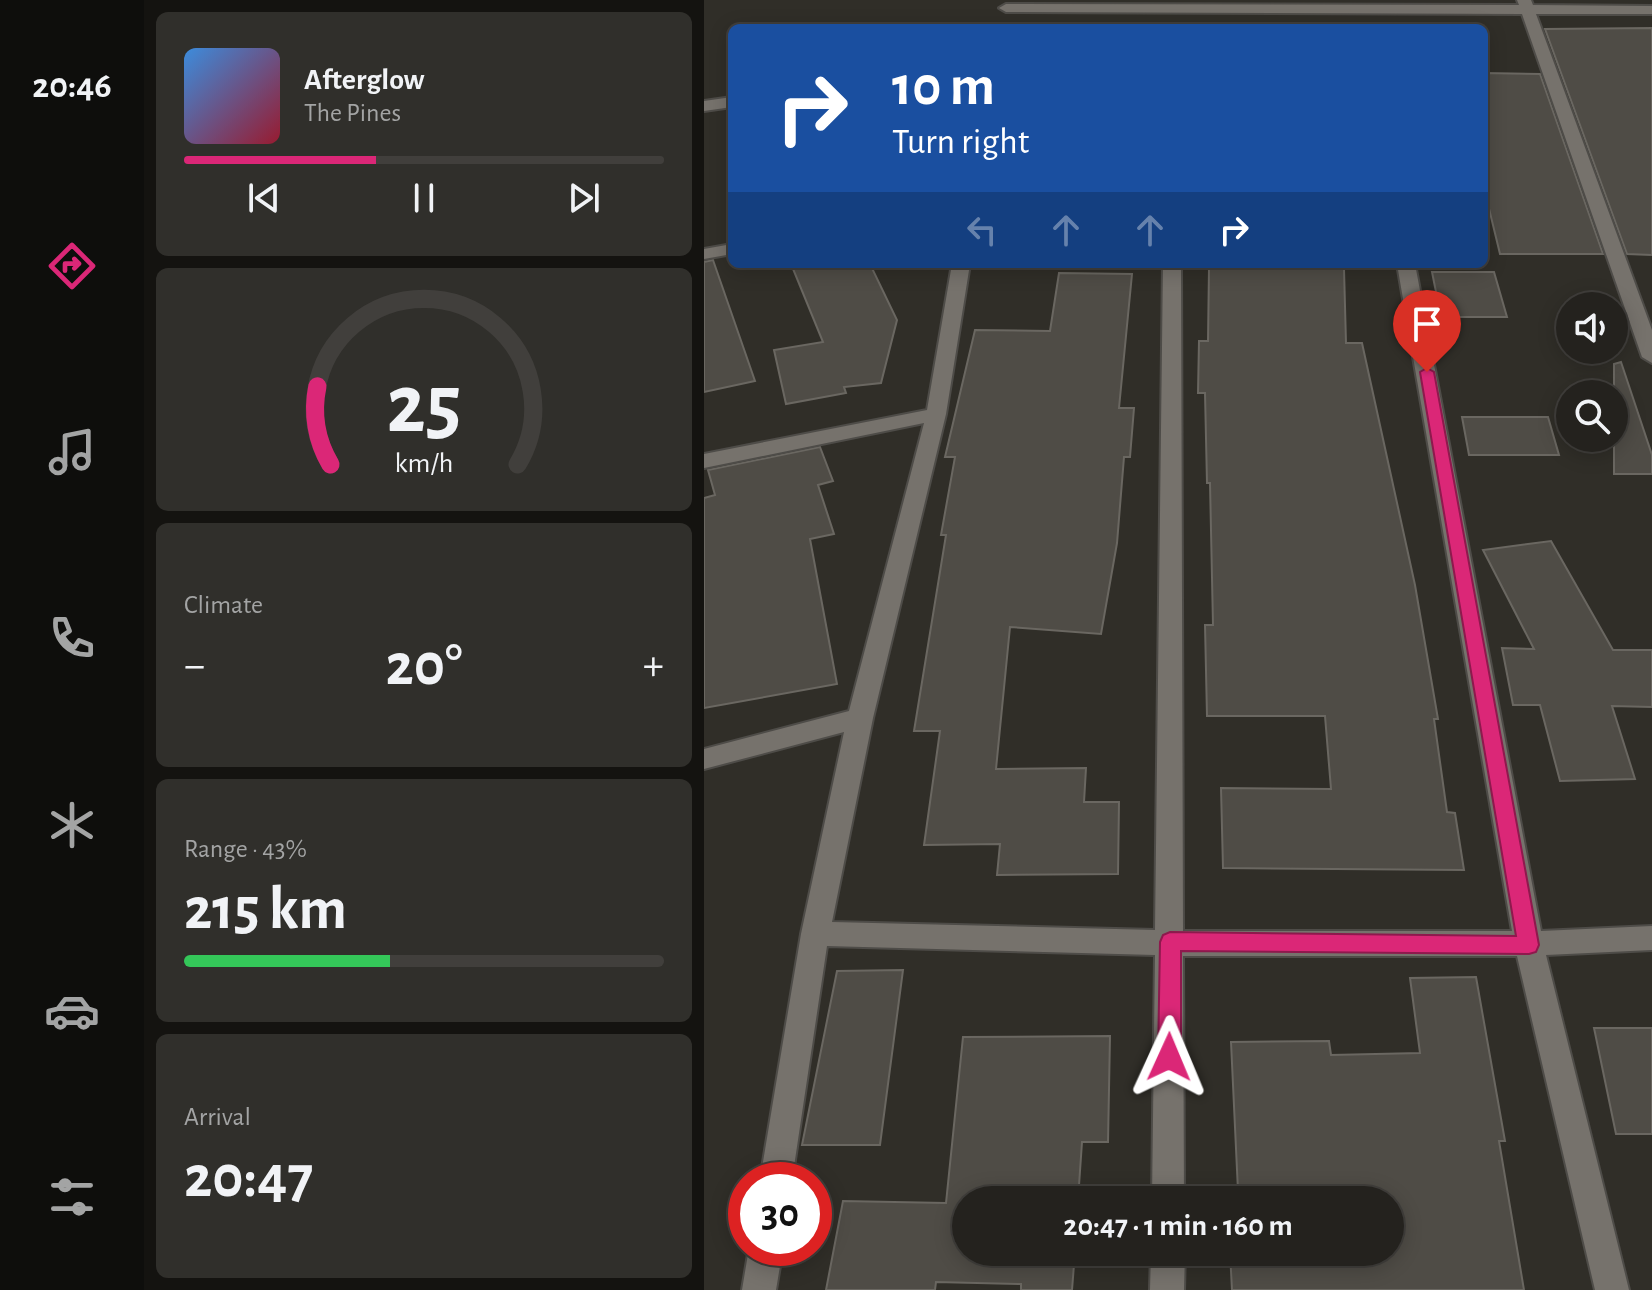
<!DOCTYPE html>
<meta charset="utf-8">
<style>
:root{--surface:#24221e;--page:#302f2b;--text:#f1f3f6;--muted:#a3a4a4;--line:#413f3c;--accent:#db2777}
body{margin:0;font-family:"Alegreya Sans",sans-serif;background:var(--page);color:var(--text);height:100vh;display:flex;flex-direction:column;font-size:30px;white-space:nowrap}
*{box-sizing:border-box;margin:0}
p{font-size:26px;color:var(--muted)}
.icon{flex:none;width:44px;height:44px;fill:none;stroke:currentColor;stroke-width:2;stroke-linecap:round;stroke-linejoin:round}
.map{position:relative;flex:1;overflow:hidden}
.drawer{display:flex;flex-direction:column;gap:12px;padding:12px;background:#141310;width:560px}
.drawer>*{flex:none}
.banner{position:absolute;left:24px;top:24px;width:760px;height:244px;border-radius:12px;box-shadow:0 4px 20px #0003,0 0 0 2px var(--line);background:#1a4fa0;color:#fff;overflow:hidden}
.controls{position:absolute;left:852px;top:292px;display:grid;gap:16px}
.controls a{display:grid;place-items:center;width:72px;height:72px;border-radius:50%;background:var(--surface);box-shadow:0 4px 20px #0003,0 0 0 2px var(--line);font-size:40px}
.speed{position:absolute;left:24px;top:1162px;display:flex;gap:16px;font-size:40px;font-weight:700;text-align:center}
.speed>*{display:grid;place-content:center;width:104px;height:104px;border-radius:50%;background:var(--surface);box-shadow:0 4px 20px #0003,0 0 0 2px var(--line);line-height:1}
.speed .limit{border:12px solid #d22;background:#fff;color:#111}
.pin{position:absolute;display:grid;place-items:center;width:68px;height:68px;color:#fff;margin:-82px -34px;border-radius:50% 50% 50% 0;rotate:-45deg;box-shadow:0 0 8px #0007}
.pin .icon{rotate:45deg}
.me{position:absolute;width:88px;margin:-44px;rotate:1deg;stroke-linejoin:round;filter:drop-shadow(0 0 6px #0008)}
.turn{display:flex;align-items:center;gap:28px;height:168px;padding:0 32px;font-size:36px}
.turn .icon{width:104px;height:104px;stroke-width:2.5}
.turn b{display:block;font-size:56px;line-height:68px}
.lanes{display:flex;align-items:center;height:76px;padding:0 32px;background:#0003;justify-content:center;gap:40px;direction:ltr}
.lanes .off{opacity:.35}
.big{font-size:60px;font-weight:700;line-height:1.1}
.drawer .widget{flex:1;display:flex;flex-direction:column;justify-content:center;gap:12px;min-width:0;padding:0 28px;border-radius:12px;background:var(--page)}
.drawer .dial{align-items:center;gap:0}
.dial svg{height:208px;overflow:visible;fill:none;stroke:var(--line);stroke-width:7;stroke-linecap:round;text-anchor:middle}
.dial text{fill:var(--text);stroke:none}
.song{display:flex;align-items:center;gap:24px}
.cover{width:96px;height:96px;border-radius:12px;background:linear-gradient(135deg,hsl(210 70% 55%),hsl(350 70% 35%))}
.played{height:8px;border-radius:4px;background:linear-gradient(90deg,var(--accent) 40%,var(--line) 40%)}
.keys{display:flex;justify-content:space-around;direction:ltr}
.heat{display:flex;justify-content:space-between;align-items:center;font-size:44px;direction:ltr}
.charge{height:12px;border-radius:6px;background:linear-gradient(90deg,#34c759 43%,var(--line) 0)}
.trip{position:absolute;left:248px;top:1186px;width:452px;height:80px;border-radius:40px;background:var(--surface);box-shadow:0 4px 20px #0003,0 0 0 2px var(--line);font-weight:700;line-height:80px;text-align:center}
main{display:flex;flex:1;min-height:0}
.tabs{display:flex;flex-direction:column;width:144px;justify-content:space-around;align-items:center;background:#0e0e0c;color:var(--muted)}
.tabs .icon{width:56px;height:56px}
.tabs .active{color:var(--accent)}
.tabs b{font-size:36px;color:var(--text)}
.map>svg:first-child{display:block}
.building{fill:#4f4c46;stroke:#6a6761;stroke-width:2}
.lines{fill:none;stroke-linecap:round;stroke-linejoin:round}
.street-casing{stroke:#4e4c48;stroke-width:4}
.street{fill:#76726c;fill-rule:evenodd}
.route{fill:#db2777;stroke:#8e194d;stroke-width:2}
</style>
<main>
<nav class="tabs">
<b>20:46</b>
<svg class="icon active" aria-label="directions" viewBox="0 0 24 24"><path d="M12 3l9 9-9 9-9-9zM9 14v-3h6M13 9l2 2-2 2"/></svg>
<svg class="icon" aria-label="music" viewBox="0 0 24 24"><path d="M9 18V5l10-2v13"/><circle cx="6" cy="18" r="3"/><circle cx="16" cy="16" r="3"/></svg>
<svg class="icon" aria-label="phone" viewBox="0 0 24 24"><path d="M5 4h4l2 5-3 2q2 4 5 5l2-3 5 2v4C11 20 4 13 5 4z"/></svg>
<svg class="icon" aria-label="climate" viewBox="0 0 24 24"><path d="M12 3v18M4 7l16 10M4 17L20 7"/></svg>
<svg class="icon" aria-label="car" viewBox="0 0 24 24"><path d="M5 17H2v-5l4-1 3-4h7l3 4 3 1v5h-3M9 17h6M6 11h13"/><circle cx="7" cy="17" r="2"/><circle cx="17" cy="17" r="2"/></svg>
<svg class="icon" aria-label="filters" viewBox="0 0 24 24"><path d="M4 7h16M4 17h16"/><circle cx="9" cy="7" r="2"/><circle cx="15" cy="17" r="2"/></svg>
</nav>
<section class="drawer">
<div class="widget">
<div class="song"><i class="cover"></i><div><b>Afterglow</b><p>The Pines</p></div></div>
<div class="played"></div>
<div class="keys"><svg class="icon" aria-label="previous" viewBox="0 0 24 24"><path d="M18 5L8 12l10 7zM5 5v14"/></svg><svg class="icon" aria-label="pause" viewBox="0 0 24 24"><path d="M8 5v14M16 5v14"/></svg><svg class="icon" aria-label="next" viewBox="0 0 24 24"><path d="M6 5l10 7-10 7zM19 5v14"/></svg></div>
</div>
<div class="widget dial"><svg viewBox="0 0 100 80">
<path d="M14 69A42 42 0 1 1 86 69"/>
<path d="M14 69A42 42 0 0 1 9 39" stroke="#db2777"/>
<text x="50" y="56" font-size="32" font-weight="700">25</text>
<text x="50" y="72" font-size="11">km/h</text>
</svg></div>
<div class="widget"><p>Climate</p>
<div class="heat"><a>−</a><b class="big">20°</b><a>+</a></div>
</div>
<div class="widget"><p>Range · 43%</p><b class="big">215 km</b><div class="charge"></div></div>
<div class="widget"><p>Arrival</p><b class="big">20:47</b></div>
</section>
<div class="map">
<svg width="948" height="1290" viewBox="0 0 948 1290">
<rect width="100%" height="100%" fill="#302e28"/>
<path class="building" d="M948,28V255L923,254L841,29Z
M780,73L836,74L899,254H796L780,188Z
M9,260L51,381L0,392V262Z
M87,264H166L193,320L177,383L140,387L142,393L82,404L70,350L119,342Z
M576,267L640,269L642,343H658L711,585L734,719H730L743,812L751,813L760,870L519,868L517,788L627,789L621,716H503L501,625H509L506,483H503L501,393H494L495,341H504L505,268Z
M728,272H790L803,317H737Z
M355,273L428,274L415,408H430L426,457H420L413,543L397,634L306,627L292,769L382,768L380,802H415L414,874L293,875L296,844L220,845L236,731H210L242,535H237L251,457H241L271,330L346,331Z
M917,362L948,455V474H910V364Z
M758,417H844L855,455H765Z
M116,447L129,481L114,485L130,534L106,539L133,684L0,708V498L11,495L4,470Z
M847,541L909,650H948V707L908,706L931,779L856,781L836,705H809L798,648L830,649L779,550Z
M199,970L176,1145H98L133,971Z
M772,977L801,1141H795L820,1290H528L526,1252H686V1200H524L523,1191H534L527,1042L625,1041L627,1055L716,1053L706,978Z
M890,1028H948V1134H912Z
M406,1036L404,1142H378L374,1200H262V1252H371L368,1290H317V1284L232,1282L231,1290H122L139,1201L242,1203L259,1037Z"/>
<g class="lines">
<g class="street-casing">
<path id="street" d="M813,0H827L829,5L948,6V14H832L948,330V363L938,357L818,14L302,12L295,8L302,4L815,5Z
M28,97V107L0,111V101Z
M28,244V254L0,259V249Z
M248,264H266L242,414L169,718L128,922L451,930L459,264H477L479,931H808L693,264H711L837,931L948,926V950L842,955L925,1290H891L813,956H479L480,1200H448L451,955L123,946L88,1180H56L97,934L140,732L0,769V749L145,711L220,423L0,468V454L223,410Z
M45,1248H79L72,1290H38Z
M447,1252H481L480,1290H446Z"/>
</g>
<use href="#street" class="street"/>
</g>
<path class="route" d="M723,368L730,372L835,945L832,952L825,954L477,951V1057L474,1064L465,1067L457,1064L454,1057L456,942L459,935L466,932L812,936L716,372Z"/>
</svg>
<div class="controls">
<a><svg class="icon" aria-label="sound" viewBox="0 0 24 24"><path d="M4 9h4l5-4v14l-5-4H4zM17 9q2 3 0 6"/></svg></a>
<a><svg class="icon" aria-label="search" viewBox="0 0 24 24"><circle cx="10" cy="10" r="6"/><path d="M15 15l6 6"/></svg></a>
</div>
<div class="speed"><div class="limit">30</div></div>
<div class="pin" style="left:723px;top:372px;background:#d93025"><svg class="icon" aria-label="arrive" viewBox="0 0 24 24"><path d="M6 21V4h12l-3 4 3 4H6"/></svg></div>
<svg class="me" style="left:465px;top:1057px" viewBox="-20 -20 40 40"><path d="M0-17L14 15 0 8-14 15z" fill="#db2777" stroke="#fff" stroke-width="4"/></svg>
<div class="trip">20:47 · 1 min · 160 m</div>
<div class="banner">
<div class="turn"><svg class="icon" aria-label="right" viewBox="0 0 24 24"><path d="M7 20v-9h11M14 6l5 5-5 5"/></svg><div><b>10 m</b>Turn right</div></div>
<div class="lanes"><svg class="icon off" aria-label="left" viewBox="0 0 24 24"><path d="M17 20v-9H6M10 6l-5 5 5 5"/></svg><svg class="icon off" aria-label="ahead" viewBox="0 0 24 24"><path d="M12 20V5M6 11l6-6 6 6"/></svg><svg class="icon off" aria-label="ahead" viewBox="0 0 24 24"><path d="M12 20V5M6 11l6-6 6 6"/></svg><svg class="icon" aria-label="right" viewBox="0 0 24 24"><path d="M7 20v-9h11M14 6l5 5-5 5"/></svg></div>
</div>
</div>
</main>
